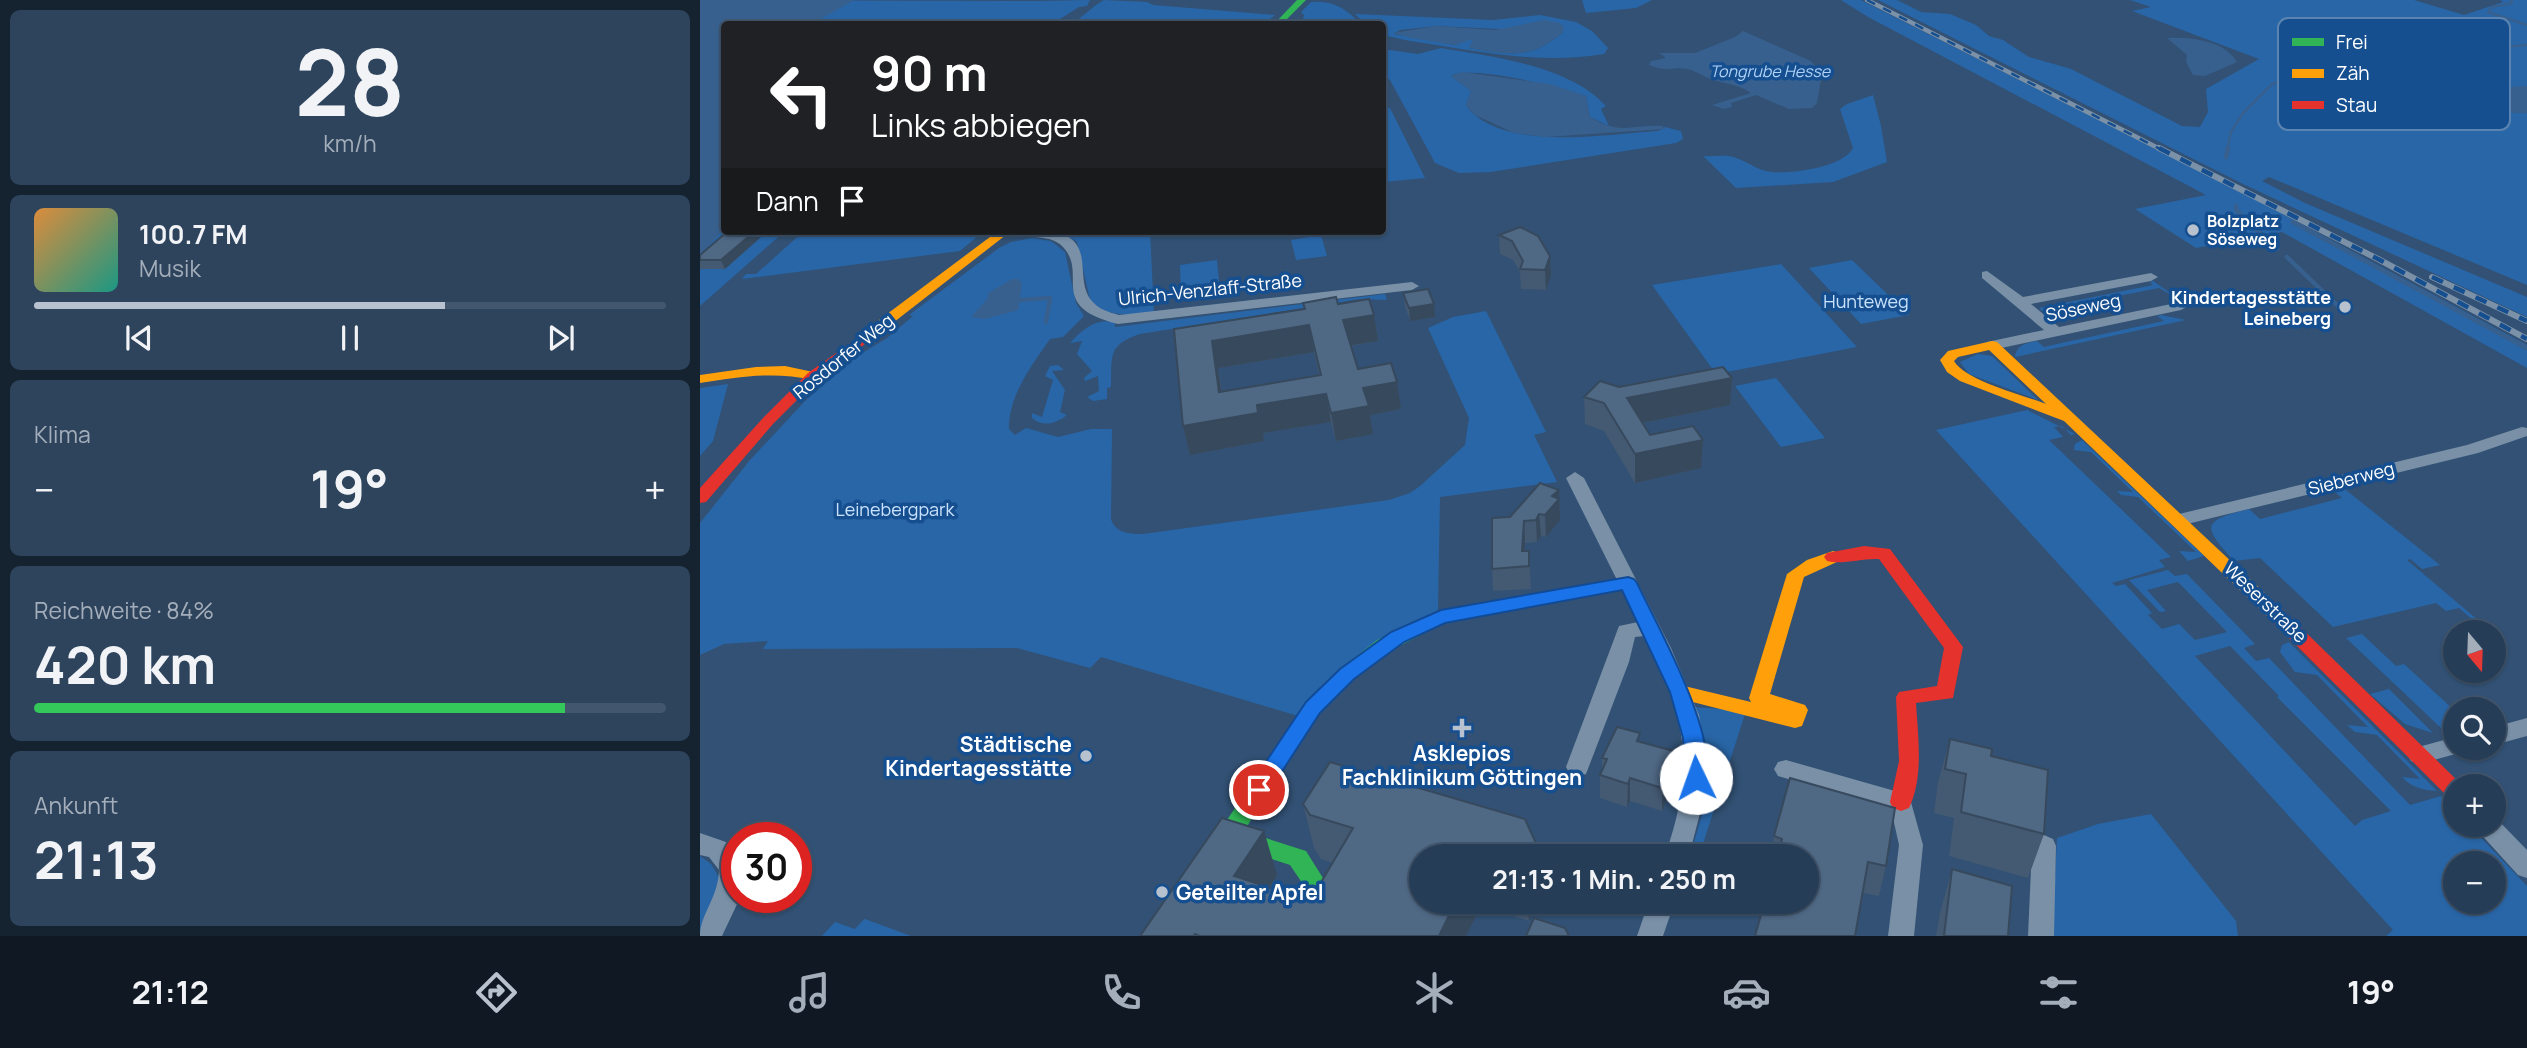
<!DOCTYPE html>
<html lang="de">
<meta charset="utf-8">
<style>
:root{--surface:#263d57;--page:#2e445d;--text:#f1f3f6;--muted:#a4aeba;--line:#42566d;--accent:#b7c2ce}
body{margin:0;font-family:Manrope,sans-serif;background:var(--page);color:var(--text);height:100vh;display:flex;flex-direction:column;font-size:26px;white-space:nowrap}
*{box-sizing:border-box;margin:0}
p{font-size:23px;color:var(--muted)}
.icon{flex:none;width:38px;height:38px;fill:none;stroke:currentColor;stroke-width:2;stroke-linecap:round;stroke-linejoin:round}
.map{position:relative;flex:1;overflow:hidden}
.side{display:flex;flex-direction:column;gap:10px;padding:10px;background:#152230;width:700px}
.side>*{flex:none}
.guide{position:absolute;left:21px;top:21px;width:665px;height:214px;border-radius:7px;box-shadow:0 2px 5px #0004,0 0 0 2px var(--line);background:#202124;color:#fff;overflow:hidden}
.needle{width:46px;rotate:161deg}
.buttons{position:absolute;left:1743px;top:620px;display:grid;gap:14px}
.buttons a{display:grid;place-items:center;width:63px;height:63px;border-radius:50%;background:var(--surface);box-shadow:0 2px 5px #0004,0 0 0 2px var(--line);font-size:35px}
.speed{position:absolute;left:21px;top:822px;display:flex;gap:14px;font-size:35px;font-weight:700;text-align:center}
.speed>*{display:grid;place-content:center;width:91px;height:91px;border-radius:50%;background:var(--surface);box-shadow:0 2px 5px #0004,0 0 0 2px var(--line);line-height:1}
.speed .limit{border:10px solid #d22;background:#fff;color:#111}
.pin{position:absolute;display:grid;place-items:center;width:60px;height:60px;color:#fff;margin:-30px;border:4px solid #fff;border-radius:50%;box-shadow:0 2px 7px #0007}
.me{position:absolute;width:77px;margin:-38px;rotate:357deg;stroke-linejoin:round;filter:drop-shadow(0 0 5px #0008)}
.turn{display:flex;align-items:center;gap:24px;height:147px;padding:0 35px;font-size:32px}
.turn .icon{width:91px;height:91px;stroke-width:2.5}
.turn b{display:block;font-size:49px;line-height:60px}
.then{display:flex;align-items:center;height:66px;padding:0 35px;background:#0003;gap:14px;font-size:26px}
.big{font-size:52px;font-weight:700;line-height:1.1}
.side .tile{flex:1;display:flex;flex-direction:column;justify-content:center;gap:10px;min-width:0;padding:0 24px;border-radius:10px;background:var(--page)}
.side .dial{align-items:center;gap:0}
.dial b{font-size:91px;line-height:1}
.song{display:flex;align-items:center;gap:21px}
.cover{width:84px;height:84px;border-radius:10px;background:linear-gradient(135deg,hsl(30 70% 55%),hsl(170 70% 35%))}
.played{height:7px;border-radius:4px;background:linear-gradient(90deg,var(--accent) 65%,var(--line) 65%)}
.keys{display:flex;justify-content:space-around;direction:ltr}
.heat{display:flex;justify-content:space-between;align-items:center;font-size:38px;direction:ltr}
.charge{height:10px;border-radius:5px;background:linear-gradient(90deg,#34c759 84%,var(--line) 0)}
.trip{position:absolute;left:709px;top:844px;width:410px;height:70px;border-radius:35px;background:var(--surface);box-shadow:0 2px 5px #0004,0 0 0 2px var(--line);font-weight:700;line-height:70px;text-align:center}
.menu{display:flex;height:112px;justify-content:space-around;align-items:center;background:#0f1823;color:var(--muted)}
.menu .icon{width:49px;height:49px}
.menu .current{color:var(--accent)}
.menu b{font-size:32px;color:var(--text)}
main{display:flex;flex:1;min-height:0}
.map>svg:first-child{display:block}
.green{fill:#2966a7;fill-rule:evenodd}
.water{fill:#37608e}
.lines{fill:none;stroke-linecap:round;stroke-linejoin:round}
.stream-far2{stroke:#37608e;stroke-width:2.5}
.stream-far1{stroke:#37608e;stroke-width:4.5}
.stream{stroke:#37608e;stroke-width:5}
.street{fill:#7990a7;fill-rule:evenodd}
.fast{fill:#30b455;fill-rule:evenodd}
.slow{fill:#ff9f0a;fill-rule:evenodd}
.jam{fill:#e5322d;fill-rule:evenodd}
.rail-far1-casing{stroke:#7b91a7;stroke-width:4.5}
.rail-casing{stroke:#7b91a7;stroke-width:6}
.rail-far1{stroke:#164f90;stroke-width:2.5;stroke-dasharray:9;stroke-linecap:butt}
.rail{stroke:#164f90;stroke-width:4.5;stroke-dasharray:12;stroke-linecap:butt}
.wall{fill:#445972;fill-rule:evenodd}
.shaded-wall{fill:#37495c}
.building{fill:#4f6884;stroke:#37495c;stroke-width:2;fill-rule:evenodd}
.route{fill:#1a73e8;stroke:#114b97;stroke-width:2}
.poi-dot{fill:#b7c2ce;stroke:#164f90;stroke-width:2.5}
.labels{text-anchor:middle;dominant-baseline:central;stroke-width:7;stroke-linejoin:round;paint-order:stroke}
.far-water-label{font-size:16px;font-style:italic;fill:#afd2f7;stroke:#164f90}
.far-poi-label{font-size:16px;font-weight:bold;fill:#fff;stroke:#164f90;text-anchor:start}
.street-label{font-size:18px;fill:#fff;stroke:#164f90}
.poi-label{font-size:18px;font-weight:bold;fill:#fff;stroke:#164f90;text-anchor:end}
.park-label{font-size:18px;fill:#c9e2fc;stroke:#164f90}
.near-poi-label{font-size:21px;font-weight:bold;fill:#fff;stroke:#164f90;text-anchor:end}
.key{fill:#164f90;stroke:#5c84b1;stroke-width:2}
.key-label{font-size:19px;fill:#fff}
</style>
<main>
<section class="side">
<div class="tile dial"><b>28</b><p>km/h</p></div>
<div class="tile">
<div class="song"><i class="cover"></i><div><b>100.7 FM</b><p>Musik</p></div></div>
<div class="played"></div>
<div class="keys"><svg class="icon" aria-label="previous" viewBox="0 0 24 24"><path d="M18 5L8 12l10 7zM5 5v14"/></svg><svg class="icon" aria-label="pause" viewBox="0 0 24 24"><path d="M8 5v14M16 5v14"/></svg><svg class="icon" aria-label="next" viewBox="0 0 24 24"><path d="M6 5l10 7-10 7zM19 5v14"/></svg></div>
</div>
<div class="tile"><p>Klima</p>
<div class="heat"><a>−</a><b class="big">19°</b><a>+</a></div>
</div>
<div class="tile"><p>Reichweite · 84%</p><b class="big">420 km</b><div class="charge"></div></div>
<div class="tile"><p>Ankunft</p><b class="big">21:13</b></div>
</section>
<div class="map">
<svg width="1827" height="936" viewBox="0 0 1827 936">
<rect width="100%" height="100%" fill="#325174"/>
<path class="green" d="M0,0L338,1L390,0L387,6L379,7L352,24H24V231H85L0,306Z
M404,0L447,2L453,5L575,15L564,24H370C383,18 391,7 404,0Z
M882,0H952L936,8L886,13Z
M1141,0H1161L1564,204L1827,345V368L1582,232L1496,248L1435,209L1506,195L1168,17Z
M1178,0H1197L1221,12L1250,14L1276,25L1289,36L1303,40L1329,57L1371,69L1482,126L1500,127L1508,112L1506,89L1559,59L1432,11L1451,7L1430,0H1714L1764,15L1803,2L1800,0H1827V285L1569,177L1562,181L1605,203L1827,297V317L1543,184Z
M611,2C634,0 646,9 661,24H602L604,15L601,12Z
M655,14L793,20L840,15L876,22L892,31L908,48L904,54C851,63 800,55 748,47C726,43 705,41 684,35L682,24H665ZM736,26L863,32C829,61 810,54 769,48L774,40L768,39L755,45L694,34L700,30Z
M741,48C793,57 869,65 906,106L901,109L909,126L890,117L886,96C863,88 770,64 751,76L771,91L766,105C800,153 907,134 958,131L965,127L981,131L983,139L976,143L791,172L759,173L735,163L690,80L683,74L682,49L718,54Z
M1173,95L1181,126L1187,162L1133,182L1036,188L1003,156C1013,157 1027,154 1036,158C1049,162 1058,171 1072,172C1093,174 1143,167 1153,148L1140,109L1147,104Z
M683,106L690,108L725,178L683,182Z
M104,231H284L260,251L42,279L46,274H56Z
M347,231H450L454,313C433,315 404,318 390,300L377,242L366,235Z
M621,235L627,256L596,260L591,240Z
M332,238L351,241L365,252L376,303L384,316L363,337L350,339C332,365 308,396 309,429L315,435L326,428L358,437L391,429H412L411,519C415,533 430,534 443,534L689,500L710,493L720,486L765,445L769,418L728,328L753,317L786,311L846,432L834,435L857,482L740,497L738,610L598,716L401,657L390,668L317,648L63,649L68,641L24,644L0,655V523L50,460L105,401L154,358L187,338L213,316L209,315L299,248L311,242Z
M517,260L520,292L481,298L480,265Z
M1152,260L1209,315L1161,324L1109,268Z
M1081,264L1157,347L1016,374L952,285Z
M1453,281L1482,301L1459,288L1342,311L1339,308L1453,285L1450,282Z
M685,294L687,300L660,299L440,334C407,345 412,356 411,387L407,388V399L393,401L387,397L399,391L398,376L385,381L384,378L392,371L377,354L382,341L370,343C383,329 395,318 415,322V327Z
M1461,315L1486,320L1315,357C1316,345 1327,343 1337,341L1344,347L1357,344L1464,321L1457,316Z
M1278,354L1292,356L1338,400L1269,374L1260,362Z
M358,365L364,370L352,371L365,390L360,412L367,415C357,423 343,428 332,418V413L342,417L353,380L345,376L350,366Z
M1076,378L1125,438L1081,447L1035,386Z
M28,384L13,441L0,456V388Z
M1327,410L1375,434L1371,435L1362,426L1354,427L1363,437L1349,440L1471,557L1459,560L1465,567L1412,583L1416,586L1425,584L1452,613L1448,615L1462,629L1479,624L1495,640L1527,632L1478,582L1447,590L1466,611L1460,612L1429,580L1468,570L1475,576L1487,574L1555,644L1544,648L1556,661L1569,658L1710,805L1741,796L1755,811V824H1768L1827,886V936H1686L1693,930L1236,430ZM1530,646L1579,696L1577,697L1691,811L1662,820L1655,826L1495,656ZM1755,863H1794V901H1755Z
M1382,440L1504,556L1488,561L1479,551L1496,552L1438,497L1421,495L1417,491L1433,492L1391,452L1374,450L1375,444Z
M1641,486L1740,565L1722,569L1710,559L1707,560L1792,632H1787L1759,608L1746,611L1736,603L1633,627L1560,558L1534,561C1502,526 1501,521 1549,509L1560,519L1642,498L1631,489Z
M1662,634L1696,666L1704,664L1755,711V724L1741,728L1646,638Z
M1589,642L1737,791C1723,790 1712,788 1702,777L1720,779L1677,735L1655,732L1647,725L1668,727L1617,675L1595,672L1580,652L1582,645Z
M1689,689L1733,733L1705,724L1670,694Z
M994,707L1046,711L999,856H990L1007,798L1006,765Z
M1451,814L1536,921L1538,936H1352L1357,838L1398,824Z
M0,856L11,864L19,877L9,918L0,932Z
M164,919H165L211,936H122L135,922L155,929Z"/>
<path class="water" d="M0,0H154L112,24H24V229L0,255Z
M844,20L860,23L864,28L863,32C828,61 811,54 769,48L773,39L755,45L711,38L693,33L736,26L795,30Z
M1043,31L1111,61L1122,74L1117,103L1112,108L1089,109L1056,95L1031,103L1032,107L1024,109L1012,105L1051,93C1037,83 1022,84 1008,78C1001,75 996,71 987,69C971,66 968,73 949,65L951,61L966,58L959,53H995L1035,37Z
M1467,38C1490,37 1524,40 1537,62L1505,76L1493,75L1486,62L1487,55Z
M762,72L850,84L886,96L890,117C921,136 932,124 962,126L965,129L845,137L814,133L775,115L766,105L771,91L751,76Z
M1827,86V113L1720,112L1706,109L1700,102L1681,99L1753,90Z
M312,279H319L322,284L318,310L285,319L271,317L288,298V293Z"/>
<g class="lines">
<path class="stream-far2" d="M1811,0L1812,3L1792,7L1788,12L1827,25
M1620,71L1644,65L1803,52
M1683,101L1707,102
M1527,150L1531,132L1543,113L1571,85L1614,64L1827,45"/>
<path class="stream-far1" d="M1526,157L1528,148
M1536,206L1537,211L1577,249
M1593,222L1821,345
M1587,257L1640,308
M319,300L350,298L346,322"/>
<path class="stream" d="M1818,343L1827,348"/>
<path class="street" d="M317,231C330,231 344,229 356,232C396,242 374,278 391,300C398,309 408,312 419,315L712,282L719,286L712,290L418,324C346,306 389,275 363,247C350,233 330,241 317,231Z
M1287,271L1323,297L1451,273L1458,277L1451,281L1331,304L1359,327L1481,302L1488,306L1481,310L1292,350L1284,345L1287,342L1344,330L1282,278V272Z
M1822,427L1827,428V436L1778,453L1479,526L1470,520L1479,514L1767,445Z
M875,472L884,478L971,648L999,715L1007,762V786L989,856H965C996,765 987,721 945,636L935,637L929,662L886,774L878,776L870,774L866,767L919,626L938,622L866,478Z
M1827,718V736L1794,745V727Z
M1755,737V747H1766L1763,752L1719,764L1711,761L1708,755L1711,749Z
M1086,760L1209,795L1223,845L1214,936H1188L1199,845L1191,809L1078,776L1074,769L1078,762Z
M1794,816L1827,850V878L1818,875L1778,831L1775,824H1794Z
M0,833L26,842L37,853V898H40L22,936H0C0,914 18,899 19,870L9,857L0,855Z
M1344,835L1353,839L1356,846L1354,936H1328L1332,846L1335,839Z
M949,901H975L963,936H937Z"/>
<path class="fast" d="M597,0H606L582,24H574Z
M928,577L934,579L937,583L934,587L745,623L691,650L654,679L620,712L544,831L606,851L628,886L625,893L617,896L609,893L590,865L521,843L518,836L521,829L606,702L640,669L677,640L741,611Z"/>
<path class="slow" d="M298,231H311L189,326H179V320Z
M1292,341L1297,342L1583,610L1586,615L1583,620H1571L1364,421L1260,381L1247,372L1240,360L1248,351ZM1289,350L1346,404C1323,395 1266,381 1254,361L1258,357Z
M85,366L118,373L120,376L113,380C74,371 39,377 0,383V375L56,367Z
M1133,551L1139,553L1142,557L1139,561L1104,577L1070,694L1105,705L1108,710L1102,726L1095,728L973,697L970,692L973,687L980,685L1051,702L1049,698L1087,574L1107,560Z"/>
<path class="jam" d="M184,319L189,320V326L118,379L73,424L6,502L0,503V488L63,418L108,373Z
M1164,546L1190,549L1263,647L1253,698L1216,703C1218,737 1224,777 1209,808L1201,811L1193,808L1190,802L1199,761L1196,697L1199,692L1237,686L1244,648L1179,559C1162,558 1142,565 1127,561L1124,557L1127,553Z
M1577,609L1583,610L1762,785L1755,786V800L1748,797L1571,620L1568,615L1571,610Z"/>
<g class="rail-far1-casing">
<path id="rail-far1" d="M1167,0L1462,150"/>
</g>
<g class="rail-casing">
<path id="rail" d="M1459,148L1678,259L1827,339
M1732,277L1827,321"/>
</g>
<use href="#rail-far1" class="rail-far1"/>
<use href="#rail" class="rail"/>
</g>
<path class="wall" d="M28,231L25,269H0V255Z
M799,235L850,256L851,275L846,290L821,289L820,272L813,260L800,254Z
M703,293L735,317L710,321L705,306Z
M638,304L674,315L678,341L651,346L658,369L697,382L701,409L670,415L673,434L636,441L631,422L563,433L564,441L490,455L483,426L474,329ZM614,352L619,375L522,392L518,368Z
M1032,378L1030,405L943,423L950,435L1003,440L1001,468L935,483L904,431L885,424L884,397L919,387Z
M859,490L860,520L846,537L841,536L837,542L825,543V551H829L831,589L793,591L792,569L810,517Z
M1250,739L1291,756L1344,834L1328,878L1249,856L1254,818L1234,813L1238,782Z
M940,742L976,775L962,811L930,801L927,807L900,798V775L902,769V758Z
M603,804L839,850V856H721V901H838L829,921L781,906L766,936H440L577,875L569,888L610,901L633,863L621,859L614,848Z
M1074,836L1186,866L1179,896L1163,893L1106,856H1071Z
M1252,869L1308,936H1236L1240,913Z"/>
<path class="shaded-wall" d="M55,231H68L25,269L21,260Z
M850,256L851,275L846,290L845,270Z
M734,304L735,317L710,321L709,308Z
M674,315L678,341L647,346L643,320Z
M609,325L614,352L518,368L525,419L557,405L626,394L631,422L563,433L564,441L490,455L483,426L512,341Z
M1032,378L1030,405L927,426V398Z
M697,382L701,409L670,415L673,434L636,441L631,413L663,388Z
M1003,440L1001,468L935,483V454Z
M859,490L860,520L846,537L845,515L852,496Z
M839,514L841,536L837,542L836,520Z
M824,521L825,543L824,566L822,551Z
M977,752L976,775L962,811V788Z
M930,778V801L927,807L928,784Z
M564,831L577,875L549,920L534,876Z
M756,901H780L781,906L766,936H739Z
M828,901H838L829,921Z"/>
<path class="building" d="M820,227L838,236L850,256L845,270L820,269L823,261L812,241L799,235Z
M28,231H55L21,260H0V255Z
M728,289L734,304L709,308L703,293Z
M636,297L638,304L669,299L674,315L643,320L658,369L691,363L697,382L663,388L669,406L631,413L626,394L557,405L558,413L483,426L474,329L605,309L603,303ZM609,325L621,375L519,392L512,341Z
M1023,367L1032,378L927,398L950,435L993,426L1003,440L935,454L904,403L884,397L900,381L919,387Z
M840,483L859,490L852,496L859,499L845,515L839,514L836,520L824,521L822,551H829V566L792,569V518L810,517Z
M917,727L940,733L937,741L977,752L962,788L930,778L928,784L900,775L907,759L902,758Z
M1250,739L1292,749L1291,756L1348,770L1344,834L1261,812L1266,774L1245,769Z
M630,762L825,819L839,850L836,856H721V901H756L739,936H500L495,934L494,936H440L522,818L564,831L534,876L610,901L653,828L610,815L603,804Z
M1090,778L1195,808L1186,866L1168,862L1155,936H1055L1065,901H1106V856H1077L1082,839L1074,836Z
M1252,869L1312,886L1308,936H1244Z
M834,918L865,928L869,936H826Z"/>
<path class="route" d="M928,577L934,579L937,583C956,623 1024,744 1003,784L996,787L988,784L985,778L983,738L970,692L922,590L745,623L704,642L654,679L620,713L566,796L559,799L551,796L548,790L551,784L606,702L640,669L691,632L741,610Z"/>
<g class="poi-dot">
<circle cx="1493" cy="230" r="7"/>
<circle cx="1645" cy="307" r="7"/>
<path d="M758.5 717.5h7v7h7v7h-7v7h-7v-7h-7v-7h7z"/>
<circle cx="386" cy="756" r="7"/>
<circle cx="462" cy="892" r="7"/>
</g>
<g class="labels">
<g class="far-water-label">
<text x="1070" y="71">Tongrube Hesse</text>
</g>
<g class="far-poi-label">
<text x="1507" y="221">Bolzplatz<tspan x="1507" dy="18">Söseweg</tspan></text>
</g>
<g class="street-label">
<text transform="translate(510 289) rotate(-6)">Ulrich-Venzlaff-Straße</text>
<text transform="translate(1383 307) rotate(-12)">Söseweg</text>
<text transform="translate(143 356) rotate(-39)">Rosdorfer Weg</text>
<text transform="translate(1651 478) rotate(-14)">Sieberweg</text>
<text transform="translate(1566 602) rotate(44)">Weserstraße</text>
</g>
<g class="poi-label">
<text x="1631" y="297">Kindertagesstätte<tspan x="1631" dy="21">Leineberg</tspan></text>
</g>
<g class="park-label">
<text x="1166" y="301">Hunteweg</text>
<text x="195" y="509">Leinebergpark</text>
</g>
<g class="near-poi-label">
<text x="372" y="744">Städtische<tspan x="372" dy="24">Kindertagesstätte</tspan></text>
<text x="762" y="753" text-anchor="middle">Asklepios<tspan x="762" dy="24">Fachklinikum Göttingen</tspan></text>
<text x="476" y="892" text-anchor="start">Geteilter Apfel</text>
</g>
</g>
<rect x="1578" y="18" width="232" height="112" rx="10" class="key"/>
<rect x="1592" y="38" width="32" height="8" fill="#30b455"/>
<rect x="1592" y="69" width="32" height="9" fill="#ff9f0a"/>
<rect x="1592" y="101" width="32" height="8" fill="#e5322d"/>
<g class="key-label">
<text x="1636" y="49">Frei</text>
<text x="1636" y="80">Zäh</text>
<text x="1636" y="112">Stau</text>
</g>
</svg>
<div class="buttons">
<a><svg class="needle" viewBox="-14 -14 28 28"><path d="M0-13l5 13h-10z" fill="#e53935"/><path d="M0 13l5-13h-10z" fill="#a4aeba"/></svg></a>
<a><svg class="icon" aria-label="search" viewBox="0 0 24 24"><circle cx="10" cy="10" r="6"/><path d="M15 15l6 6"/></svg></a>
<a>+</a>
<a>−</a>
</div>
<div class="speed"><div class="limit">30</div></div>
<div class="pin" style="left:559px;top:790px;background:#d93025"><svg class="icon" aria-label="arrive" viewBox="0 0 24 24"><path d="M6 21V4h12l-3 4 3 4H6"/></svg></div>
<svg class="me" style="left:996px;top:778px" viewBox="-20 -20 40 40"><circle r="19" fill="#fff"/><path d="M0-13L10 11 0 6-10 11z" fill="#1a73e8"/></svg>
<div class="trip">21:13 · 1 Min. · 250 m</div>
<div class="guide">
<div class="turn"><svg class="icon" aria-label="left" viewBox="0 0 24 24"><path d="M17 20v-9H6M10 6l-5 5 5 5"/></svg><div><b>90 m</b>Links abbiegen</div></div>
<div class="then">Dann<svg class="icon" aria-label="arrive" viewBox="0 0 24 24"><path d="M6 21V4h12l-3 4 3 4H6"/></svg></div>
</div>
</div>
</main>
<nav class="menu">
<b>21:12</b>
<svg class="icon current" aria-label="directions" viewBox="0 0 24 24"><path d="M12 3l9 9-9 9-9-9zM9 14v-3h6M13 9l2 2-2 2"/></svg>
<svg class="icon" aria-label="music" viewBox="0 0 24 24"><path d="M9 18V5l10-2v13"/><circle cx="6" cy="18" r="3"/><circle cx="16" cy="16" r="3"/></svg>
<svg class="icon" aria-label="phone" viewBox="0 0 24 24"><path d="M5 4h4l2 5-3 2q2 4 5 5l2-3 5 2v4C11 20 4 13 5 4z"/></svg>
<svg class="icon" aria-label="climate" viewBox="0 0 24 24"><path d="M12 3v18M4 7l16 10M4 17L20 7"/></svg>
<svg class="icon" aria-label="car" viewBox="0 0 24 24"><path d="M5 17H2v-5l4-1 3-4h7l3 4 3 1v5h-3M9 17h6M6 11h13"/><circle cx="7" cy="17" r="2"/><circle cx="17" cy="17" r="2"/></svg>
<svg class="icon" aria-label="filters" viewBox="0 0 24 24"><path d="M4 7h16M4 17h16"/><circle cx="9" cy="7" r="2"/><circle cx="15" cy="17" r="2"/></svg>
<b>19°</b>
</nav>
